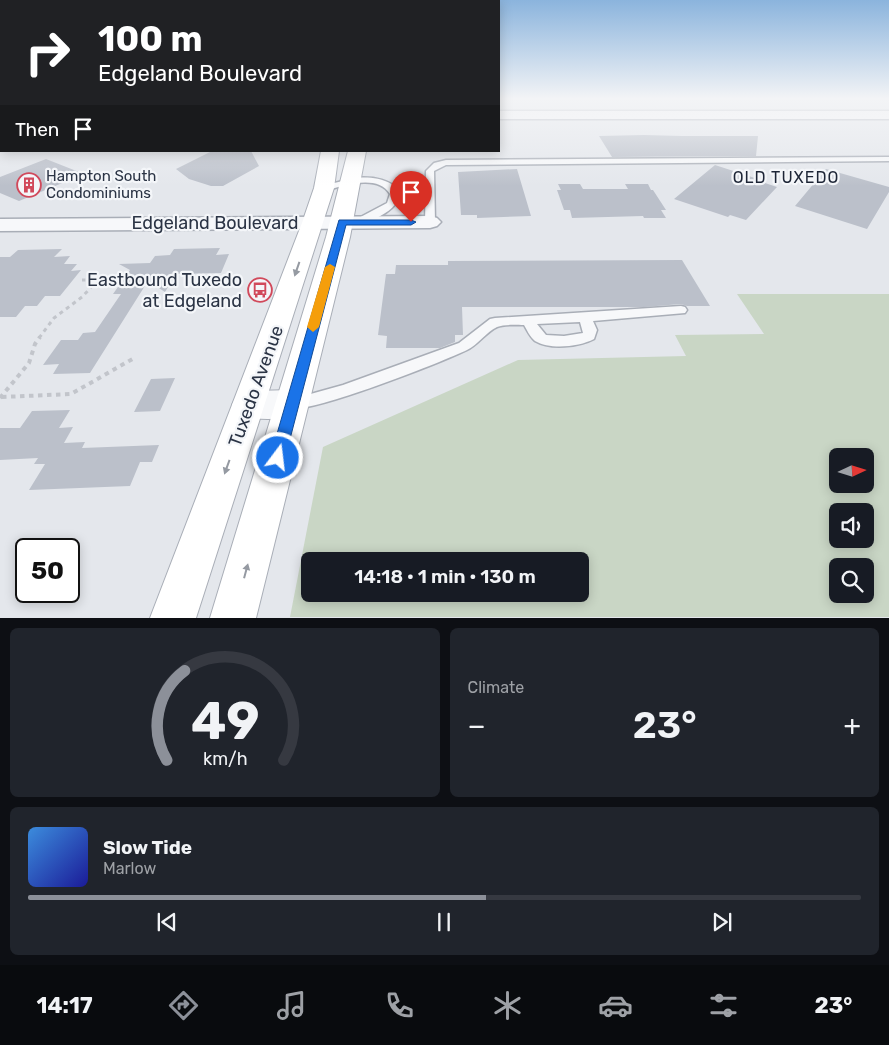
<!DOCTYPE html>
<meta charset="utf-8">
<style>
:root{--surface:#171b24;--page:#20242c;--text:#f1f3f6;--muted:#9ea1a6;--line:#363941;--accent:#8c9099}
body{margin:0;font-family:Rubik,sans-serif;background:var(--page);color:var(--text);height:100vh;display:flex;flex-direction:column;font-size:19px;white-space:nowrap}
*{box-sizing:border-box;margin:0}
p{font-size:16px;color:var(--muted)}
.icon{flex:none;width:28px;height:28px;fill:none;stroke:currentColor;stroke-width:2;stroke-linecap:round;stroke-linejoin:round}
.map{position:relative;height:618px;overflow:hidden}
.side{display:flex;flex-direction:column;gap:10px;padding:10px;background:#0d0f14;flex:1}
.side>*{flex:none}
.banner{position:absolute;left:0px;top:0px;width:500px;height:152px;box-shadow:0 2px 12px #0003;background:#202124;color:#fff;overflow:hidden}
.needle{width:32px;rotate:86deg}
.fabs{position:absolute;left:829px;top:448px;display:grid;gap:10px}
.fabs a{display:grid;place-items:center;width:45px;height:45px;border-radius:8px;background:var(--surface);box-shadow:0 2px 12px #0003;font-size:25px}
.speed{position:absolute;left:15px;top:538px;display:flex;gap:10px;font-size:25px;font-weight:700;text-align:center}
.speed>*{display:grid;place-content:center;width:65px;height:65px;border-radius:50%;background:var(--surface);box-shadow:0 2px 12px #0003;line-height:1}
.speed .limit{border:2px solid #111;border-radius:8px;background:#fff;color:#111}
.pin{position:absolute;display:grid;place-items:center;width:42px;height:42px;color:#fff;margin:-51px -21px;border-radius:50% 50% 50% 0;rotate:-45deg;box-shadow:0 0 5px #0007}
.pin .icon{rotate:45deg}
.me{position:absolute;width:55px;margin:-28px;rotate:15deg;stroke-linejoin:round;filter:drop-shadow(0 0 4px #0008)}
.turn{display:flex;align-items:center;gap:18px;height:105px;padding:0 15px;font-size:22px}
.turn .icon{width:65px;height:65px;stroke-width:2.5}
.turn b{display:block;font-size:35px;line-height:42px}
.then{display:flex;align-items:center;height:48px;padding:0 15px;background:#0003;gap:10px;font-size:19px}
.big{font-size:38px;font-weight:600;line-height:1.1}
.side .widget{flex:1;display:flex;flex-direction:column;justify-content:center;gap:8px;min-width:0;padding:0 18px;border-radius:8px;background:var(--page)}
.side .dial{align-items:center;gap:0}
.dial svg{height:130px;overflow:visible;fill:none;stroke:var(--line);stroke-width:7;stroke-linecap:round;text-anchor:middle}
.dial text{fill:var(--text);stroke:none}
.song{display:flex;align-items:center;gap:15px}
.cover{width:60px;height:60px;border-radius:8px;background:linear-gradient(135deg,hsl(210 70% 55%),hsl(240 70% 35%))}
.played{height:5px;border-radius:2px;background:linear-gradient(90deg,var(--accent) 55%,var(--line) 55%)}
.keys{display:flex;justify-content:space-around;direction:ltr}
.heat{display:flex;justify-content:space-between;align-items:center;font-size:28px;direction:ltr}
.side .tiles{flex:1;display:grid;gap:10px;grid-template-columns:1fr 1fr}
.widget:last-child{grid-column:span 2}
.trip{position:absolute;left:301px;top:552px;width:288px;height:50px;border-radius:8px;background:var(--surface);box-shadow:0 2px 12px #0003;font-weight:600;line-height:50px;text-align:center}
.dock{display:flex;height:80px;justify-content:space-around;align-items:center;background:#090b0e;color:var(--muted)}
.dock .icon{width:35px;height:35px}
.dock .current{color:var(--accent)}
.dock b{font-size:22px;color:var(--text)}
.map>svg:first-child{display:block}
.green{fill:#c9d6c5;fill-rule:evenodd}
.building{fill:#bbc0ca}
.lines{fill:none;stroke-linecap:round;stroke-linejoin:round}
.service-casing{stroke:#a9aeb7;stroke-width:3}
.minor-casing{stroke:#a9aeb7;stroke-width:3}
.tertiary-casing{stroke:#a9aeb7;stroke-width:2}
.secondary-casing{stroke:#a9aeb7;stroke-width:2}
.path-far1{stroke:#c2c5cb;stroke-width:3;stroke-dasharray:4 4;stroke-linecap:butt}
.path{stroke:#c2c5cb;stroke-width:4;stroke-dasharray:4.5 4.5;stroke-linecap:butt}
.service{fill:#f7f8fa;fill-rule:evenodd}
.minor{fill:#f7f8fa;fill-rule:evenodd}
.tertiary{fill:#f7f8fa;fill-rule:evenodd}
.secondary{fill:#fff;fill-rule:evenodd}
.oneway{fill:#959aa2}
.route{fill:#1a73e8;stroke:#114b97}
.slow{fill:#f59e0b}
.labels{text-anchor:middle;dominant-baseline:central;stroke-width:4.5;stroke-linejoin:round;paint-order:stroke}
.far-poi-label{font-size:15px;fill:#2b3445;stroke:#f4f6f9;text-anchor:start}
.far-neighbourhood-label{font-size:16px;letter-spacing:1px;fill:#1d2536;stroke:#f4f6f9}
.street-label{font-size:18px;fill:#2b3445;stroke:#f4f6f9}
.poi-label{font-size:18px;fill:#2b3445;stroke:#f4f6f9;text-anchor:end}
</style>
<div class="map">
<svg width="889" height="618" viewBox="0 0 889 618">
<rect width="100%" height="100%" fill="#e4e7ec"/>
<path class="green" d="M737,294H889V617H290L323,447L518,360L686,356L675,335L764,334ZM838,456H865V484H838ZM838,511H865V539H838ZM310,561H580V594H310ZM838,566H865V594H838Z"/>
<path class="building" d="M644,135L682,136H758L756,156H726L612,157L599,136Z
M212,151H251L259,166L223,186H211L189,179L176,169Z
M46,159L84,174L19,201L0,193V177Z
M715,165L764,181L762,182L777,187L746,220L730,215L728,217L674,199Z
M517,169L531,216L477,218V215H461L458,172Z
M826,169L889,187V192L867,229L795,206Z
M558,184H580L583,189H628L625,184H648L651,190H653L666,210H661L666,218H644L643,216L572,218L570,210H564L557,190H561Z
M220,248L216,255L229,254L221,273L176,274L165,292L148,281L90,373L53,374L59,364L43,365L61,340H78L83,333L95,332L121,294H113L130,270L119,264L150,263L155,256L170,255L174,249Z
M62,249L54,257L70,256L64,264H77L71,271L81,270L60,296H45L37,306H25L16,317H0V257H10L18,250Z
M682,260L710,306H687L681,304L644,307H462L463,335H455V342L440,348H386L387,336L378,335L386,274H395L396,265H448V261Z
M175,378L160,411L134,412L151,379Z
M70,410L59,428L73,427L64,443L85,442L82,448L159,445L152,462H140L130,486L29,490L45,464H34L38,458L0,460V428H20L32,411Z"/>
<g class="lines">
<g class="service-casing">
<path id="service" d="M889,157V161L446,165L434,171L435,222L430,225L425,222L426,171L434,163L446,160Z
M355,178C396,174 420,199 372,220C366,223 360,227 353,225V221L387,203L390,194C377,173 343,186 324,191L319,188L326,185Z
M681,306L685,307L687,310L685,313L593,321L597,330L594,339C579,347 550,350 535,341C530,337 527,330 524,325C516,325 504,324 497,327C486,332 478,345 467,350C442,362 308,415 289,408L286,404L289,400L343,385L459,343L490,319L495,318ZM580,322L583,333L564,336L546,335L537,324Z"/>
</g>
<g class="minor-casing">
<path id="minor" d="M499,111H889V119H499Z
M430,216L437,218L441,222L437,226L430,228L0,231V219Z"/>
</g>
<g class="tertiary-casing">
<path id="tertiary" d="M292,390L304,394L309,404L304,414C284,420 257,421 237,415L232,405L237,395L249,391Z"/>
</g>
<g class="secondary-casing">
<path id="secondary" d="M321,151H339L334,188L196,618H150L302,223L314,188Z
M348,151H366L350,237L256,618H210L326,237Z"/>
</g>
<path class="path-far1" d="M39,338L54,318L82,297L98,280H82"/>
<path class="path" d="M2,397L71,394L136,357
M0,398L29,363L35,344L40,337"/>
<use href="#service" class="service"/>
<use href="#minor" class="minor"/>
<use href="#tertiary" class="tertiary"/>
<use href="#secondary" class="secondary"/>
</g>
<defs><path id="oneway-solid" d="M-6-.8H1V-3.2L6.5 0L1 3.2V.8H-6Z" transform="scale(1.25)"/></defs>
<g class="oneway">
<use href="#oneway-solid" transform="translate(297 269) rotate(109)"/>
<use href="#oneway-solid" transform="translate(227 467) rotate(110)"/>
<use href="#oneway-solid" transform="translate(246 571) rotate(-75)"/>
</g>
<linearGradient id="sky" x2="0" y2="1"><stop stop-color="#8bb4dd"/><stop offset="0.53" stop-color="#f3f4f6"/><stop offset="1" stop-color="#f3f4f6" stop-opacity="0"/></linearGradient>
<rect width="889" height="186" fill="url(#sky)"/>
<path class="route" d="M339,220H411L416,222L411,225H346L285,458L283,462L278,464L272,462L270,458Z"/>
<path class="slow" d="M330,264L335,267L319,327L313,332L307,327L325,267Z"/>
<defs>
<g id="building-ring" transform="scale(1.25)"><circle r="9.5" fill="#f4f6f9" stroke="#d1495b" stroke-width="1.5"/><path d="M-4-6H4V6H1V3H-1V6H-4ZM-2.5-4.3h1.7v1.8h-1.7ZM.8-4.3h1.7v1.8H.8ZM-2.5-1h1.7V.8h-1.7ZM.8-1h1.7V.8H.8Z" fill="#d1495b"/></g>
<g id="bus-ring" transform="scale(1.25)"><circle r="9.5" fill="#f4f6f9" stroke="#d1495b" stroke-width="1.5"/><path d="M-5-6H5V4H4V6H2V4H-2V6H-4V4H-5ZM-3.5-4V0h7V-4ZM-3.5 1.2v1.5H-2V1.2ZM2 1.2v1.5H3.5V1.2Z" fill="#d1495b"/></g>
</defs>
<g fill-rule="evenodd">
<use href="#building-ring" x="29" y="185"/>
<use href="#bus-ring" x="260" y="290"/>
</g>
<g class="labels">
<g class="far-poi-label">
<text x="46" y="176">Hampton South<tspan x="46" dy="17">Condominiums</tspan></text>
</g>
<g class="far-neighbourhood-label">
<text x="786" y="177">OLD TUXEDO</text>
</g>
<g class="street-label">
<text x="215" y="223">Edgeland Boulevard</text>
<text transform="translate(256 386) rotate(-70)">Tuxedo Avenue</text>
</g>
<g class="poi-label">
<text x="242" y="280">Eastbound Tuxedo<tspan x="242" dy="21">at Edgeland</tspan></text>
</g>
</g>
</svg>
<div class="fabs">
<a><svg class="needle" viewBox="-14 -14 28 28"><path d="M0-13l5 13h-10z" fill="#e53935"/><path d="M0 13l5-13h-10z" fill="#9ea1a6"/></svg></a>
<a><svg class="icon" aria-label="sound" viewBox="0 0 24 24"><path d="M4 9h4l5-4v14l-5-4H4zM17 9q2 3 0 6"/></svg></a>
<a><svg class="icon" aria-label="search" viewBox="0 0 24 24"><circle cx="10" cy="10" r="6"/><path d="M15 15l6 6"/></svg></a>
</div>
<div class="speed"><div class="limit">50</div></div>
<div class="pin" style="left:411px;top:222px;background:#d93025"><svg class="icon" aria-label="arrive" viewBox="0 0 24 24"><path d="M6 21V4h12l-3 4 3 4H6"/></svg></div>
<svg class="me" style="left:278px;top:458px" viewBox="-20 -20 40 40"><circle r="17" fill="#1a73e8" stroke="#fff" stroke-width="3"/><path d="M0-11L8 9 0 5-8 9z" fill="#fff"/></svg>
<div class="trip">14:18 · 1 min · 130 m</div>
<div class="banner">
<div class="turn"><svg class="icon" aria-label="right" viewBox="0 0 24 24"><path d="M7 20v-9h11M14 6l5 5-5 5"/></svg><div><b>100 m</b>Edgeland Boulevard</div></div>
<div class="then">Then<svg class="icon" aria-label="arrive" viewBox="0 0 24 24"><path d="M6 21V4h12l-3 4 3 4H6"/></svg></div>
</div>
</div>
<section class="side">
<div class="tiles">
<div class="widget dial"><svg viewBox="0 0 100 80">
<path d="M14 69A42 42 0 1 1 86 69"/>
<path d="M14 69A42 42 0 0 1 25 14" stroke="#8c9099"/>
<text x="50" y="56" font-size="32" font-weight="700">49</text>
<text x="50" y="72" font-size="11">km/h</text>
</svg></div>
<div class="widget"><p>Climate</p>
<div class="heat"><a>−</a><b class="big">23°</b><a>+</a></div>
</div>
<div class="widget">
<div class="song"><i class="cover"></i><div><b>Slow Tide</b><p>Marlow</p></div></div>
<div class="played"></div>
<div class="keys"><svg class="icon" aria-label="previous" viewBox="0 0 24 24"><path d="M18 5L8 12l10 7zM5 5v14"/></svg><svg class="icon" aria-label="pause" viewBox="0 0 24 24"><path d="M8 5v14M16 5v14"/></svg><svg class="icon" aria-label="next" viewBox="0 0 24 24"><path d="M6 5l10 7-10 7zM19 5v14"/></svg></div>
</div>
</div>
</section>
<nav class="dock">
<b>14:17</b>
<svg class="icon current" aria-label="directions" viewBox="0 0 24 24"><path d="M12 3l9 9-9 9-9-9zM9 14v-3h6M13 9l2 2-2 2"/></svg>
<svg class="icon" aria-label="music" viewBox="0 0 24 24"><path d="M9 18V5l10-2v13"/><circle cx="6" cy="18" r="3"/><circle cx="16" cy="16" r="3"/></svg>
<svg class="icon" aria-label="phone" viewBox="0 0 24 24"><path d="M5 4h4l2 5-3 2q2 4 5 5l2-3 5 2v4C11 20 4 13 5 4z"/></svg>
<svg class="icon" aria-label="climate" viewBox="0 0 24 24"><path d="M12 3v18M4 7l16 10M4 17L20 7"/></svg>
<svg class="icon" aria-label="car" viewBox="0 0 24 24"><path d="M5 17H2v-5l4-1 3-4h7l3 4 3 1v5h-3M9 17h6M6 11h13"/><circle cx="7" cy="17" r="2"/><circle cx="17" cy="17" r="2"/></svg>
<svg class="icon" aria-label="filters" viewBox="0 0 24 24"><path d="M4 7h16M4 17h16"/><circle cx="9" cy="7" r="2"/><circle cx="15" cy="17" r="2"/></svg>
<b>23°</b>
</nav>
